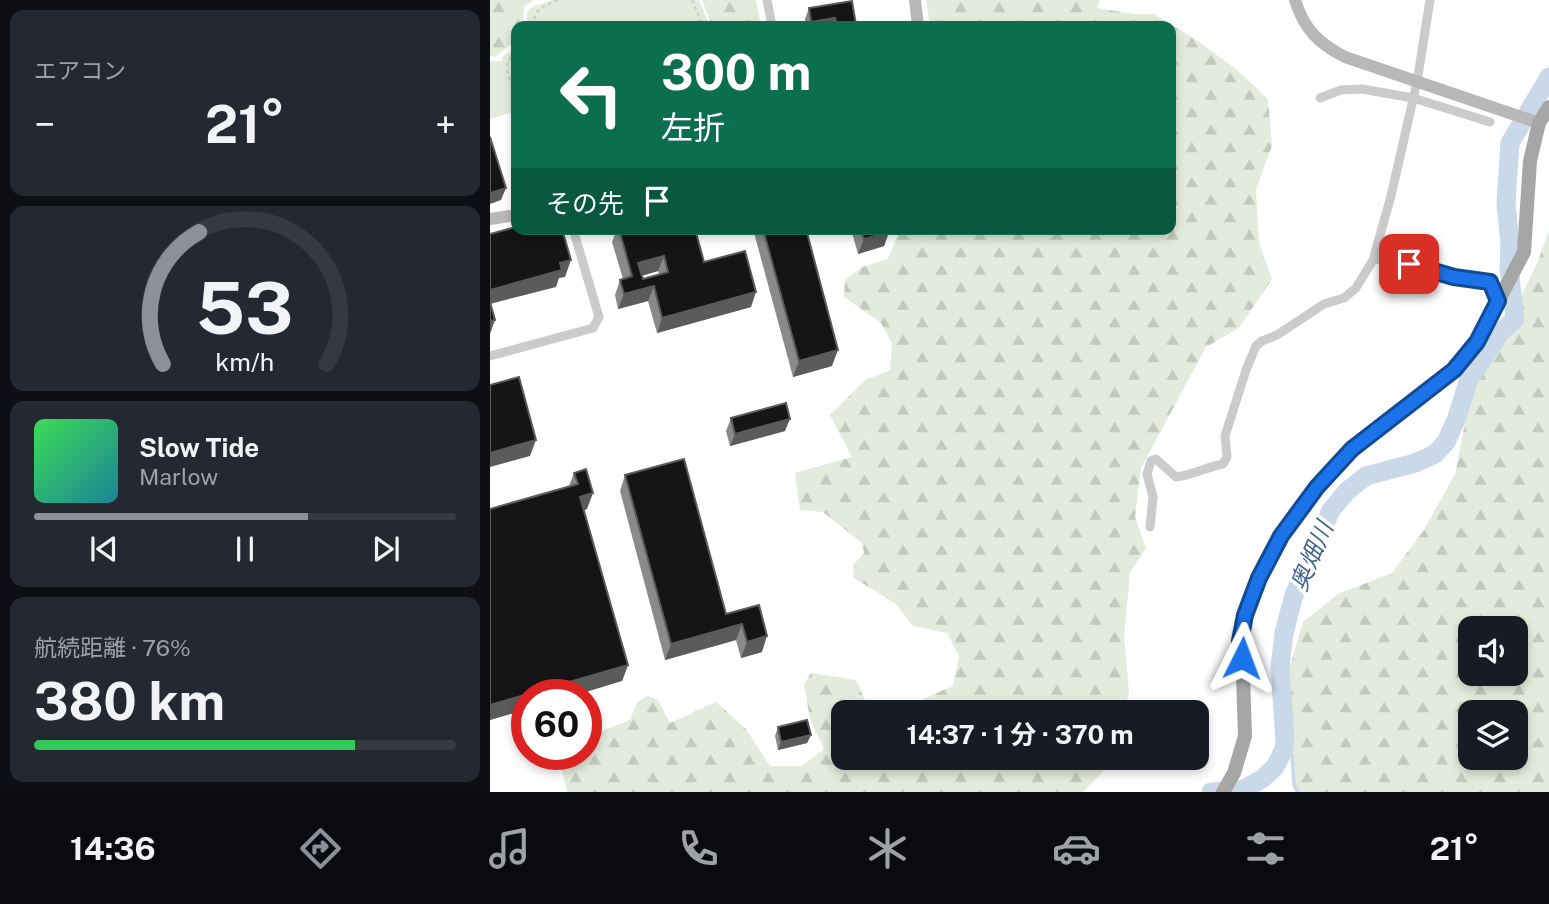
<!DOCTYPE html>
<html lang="ja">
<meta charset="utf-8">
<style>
:root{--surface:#171b24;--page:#242831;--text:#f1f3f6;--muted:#9ea1a6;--line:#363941;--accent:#8c9099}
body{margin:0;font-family:"Public Sans","Noto Sans JP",sans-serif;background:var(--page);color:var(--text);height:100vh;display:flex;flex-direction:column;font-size:26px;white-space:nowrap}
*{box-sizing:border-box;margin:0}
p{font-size:23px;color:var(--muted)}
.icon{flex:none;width:38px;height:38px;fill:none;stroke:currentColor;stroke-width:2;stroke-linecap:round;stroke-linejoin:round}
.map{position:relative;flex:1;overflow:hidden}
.drawer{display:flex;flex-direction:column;gap:10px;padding:10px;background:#0d0f14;width:490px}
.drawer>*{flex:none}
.guide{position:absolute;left:21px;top:21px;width:665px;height:214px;border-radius:14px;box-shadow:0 4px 10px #0003;background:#0b6e4f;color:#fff;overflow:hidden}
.buttons{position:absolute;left:968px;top:616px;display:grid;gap:14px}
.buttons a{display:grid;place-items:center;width:70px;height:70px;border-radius:14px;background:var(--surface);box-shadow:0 4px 10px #0003;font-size:35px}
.speed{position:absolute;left:21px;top:679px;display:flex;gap:14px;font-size:35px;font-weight:700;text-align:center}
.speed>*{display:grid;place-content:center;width:91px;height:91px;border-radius:50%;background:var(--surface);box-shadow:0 4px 10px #0003;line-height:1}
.speed .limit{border:10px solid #d22;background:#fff;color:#111}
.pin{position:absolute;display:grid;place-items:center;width:60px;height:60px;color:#fff;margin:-30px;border-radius:14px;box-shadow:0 4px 10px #0006}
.me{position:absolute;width:77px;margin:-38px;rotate:3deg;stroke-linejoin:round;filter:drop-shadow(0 0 5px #0008)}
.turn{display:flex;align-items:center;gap:24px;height:147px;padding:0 35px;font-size:32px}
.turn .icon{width:91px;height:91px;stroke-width:2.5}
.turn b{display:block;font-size:49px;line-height:60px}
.then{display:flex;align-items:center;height:66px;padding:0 35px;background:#0003;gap:14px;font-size:26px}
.big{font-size:52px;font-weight:700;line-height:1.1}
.drawer .card{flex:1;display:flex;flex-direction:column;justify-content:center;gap:10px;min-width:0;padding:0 24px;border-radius:14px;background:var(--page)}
.drawer .dial{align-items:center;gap:0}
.dial svg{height:182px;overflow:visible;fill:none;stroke:var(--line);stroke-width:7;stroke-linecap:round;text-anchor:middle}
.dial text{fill:var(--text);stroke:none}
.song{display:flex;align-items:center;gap:21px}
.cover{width:84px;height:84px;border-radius:10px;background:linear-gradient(135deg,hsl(130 70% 55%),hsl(190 70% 35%))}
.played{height:7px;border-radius:4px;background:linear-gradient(90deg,var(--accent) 65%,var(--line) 65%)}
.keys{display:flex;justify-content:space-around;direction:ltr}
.heat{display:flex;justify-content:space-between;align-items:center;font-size:38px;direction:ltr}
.charge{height:10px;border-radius:5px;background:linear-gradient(90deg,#34c759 76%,var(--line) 0)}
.trip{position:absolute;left:341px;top:700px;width:378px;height:70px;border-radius:14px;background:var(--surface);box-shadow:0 4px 10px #0003;font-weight:700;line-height:70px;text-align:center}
.dock{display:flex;height:112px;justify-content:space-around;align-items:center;background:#090b0e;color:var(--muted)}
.dock .icon{width:49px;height:49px}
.dock .current{color:var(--accent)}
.dock b{font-size:32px;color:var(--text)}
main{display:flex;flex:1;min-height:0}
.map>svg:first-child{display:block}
.forest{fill:url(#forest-firs);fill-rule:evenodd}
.park{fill:#e2ebdc}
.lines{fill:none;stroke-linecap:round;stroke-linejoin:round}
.stream{stroke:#c9d9ea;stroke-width:3.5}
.river{stroke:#c9d9ea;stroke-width:19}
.path{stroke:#cbcbcb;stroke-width:2;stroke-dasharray:3.5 3.5;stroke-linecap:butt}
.street{stroke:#cbcbcb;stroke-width:9}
.secondary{stroke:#b8b8b8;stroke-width:12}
.primary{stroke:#a6a6a6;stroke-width:14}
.wall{fill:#8a8a8a;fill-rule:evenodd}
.shaded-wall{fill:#5b5b5b}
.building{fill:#151515;stroke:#5b5b5b;stroke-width:2;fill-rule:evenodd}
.route-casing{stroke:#114b97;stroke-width:18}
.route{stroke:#1a73e8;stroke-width:12}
.labels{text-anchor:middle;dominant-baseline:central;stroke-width:7;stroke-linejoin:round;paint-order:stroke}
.water-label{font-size:24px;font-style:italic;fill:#3f658e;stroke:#fff}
</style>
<main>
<section class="drawer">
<div class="card"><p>エアコン</p>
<div class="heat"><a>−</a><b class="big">21°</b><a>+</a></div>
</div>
<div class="card dial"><svg viewBox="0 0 100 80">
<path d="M14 69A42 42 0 1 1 86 69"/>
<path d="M14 69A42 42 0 0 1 30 11" stroke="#8c9099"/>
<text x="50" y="56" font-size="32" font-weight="700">53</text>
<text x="50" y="72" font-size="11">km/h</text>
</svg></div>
<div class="card">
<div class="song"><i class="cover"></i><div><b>Slow Tide</b><p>Marlow</p></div></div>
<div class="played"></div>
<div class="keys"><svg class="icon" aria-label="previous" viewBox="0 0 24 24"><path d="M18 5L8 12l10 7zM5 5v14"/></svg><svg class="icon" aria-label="pause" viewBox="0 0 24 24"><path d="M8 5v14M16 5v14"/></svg><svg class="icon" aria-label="next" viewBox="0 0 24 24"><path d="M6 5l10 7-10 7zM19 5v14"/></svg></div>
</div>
<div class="card"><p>航続距離 · 76%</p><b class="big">380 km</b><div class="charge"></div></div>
</section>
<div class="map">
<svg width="1059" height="792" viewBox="0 0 1059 792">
<defs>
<pattern id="forest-firs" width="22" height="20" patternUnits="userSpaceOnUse" patternTransform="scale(1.75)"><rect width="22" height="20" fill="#e2ebdc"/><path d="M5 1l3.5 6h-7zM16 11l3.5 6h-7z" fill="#c2cabd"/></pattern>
</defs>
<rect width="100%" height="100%" fill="#fff"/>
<path class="forest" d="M0,0H44L34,6L33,24L32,26H26V40L5,57L0,56Z
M212,0H266L271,26H222Z
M436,0H610L607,8L644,14H664L706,40L745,68L778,99L782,146L766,189L769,243L782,279L749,328L716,347L651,468L645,517L656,548L640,573L634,637L639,690L635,712H407L433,699L463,686L469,656L457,633L423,626L406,604L364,578L363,565L374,553L372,543L333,512L310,510L305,473L362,457L340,415L374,381L400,370L402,343L391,323L354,297L355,280L372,267L398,259L410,229H681V26H440Z
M1059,230V792H805L796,714L799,669L813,622L848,594L902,573L934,530L965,474L983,381L1008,345L1048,261ZM1026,628V674H980V628ZM1026,712V758H980V712Z
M321,673L366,680L375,700L398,712H354V758H621L612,773L593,792H77L70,761L71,754H96V721L98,720L112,731L140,720L147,702L158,696L168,700L180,723L226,702L256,729L280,766H312L334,749L320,719L314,684Z"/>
<path class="park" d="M62,0H209L220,26H37V12L42,7Z
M26,47V111L0,119V61H11L14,55L23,51Z"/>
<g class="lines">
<path class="stream" d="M794,749L802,756L804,785L808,792"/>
<path class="river" d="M721,792L752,790L772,779L785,767L794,749L795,740L790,667L794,633L804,595L841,510L857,491L876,476L925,463L945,454L956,442L966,420L979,379L1011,332L1025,319L1019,268L1020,244L1016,203L1020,143L1059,77"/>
<path class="path" d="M202,0L213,26
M45,26C42,9 54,6 68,0
M26,52C10,65 19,77 26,93"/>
<path class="street" d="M277,0L282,26
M830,98L851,90L872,89L923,98L1000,122
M883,260L896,258L964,277L1000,282L1008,301
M0,356L103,328L109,317L83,229
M660,527L663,497L657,474L661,461L666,459L686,477C702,475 717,467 733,464L737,457L735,436L756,370L766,346L772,341L787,335L834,304L854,298L866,288L883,260L901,196L927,82L940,0"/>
<path class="secondary" d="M425,0L428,26
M805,0C814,29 828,43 855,57L1049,123
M0,219L26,215"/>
<path class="primary" d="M733,792L744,773L755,736L753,676L750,641L755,615L769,578L791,535L827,487L862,449L964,370L987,342L1034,252L1040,161L1049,123L1059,107"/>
</g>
<path class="wall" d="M319,8L366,26H316L315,19Z
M127,229H205L214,262L261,307L167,333L158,301L128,309L125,295L130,280L133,279L122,242ZM168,271L169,274L153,279L152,276Z
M263,229H316L342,366L303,377Z
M361,229H398L399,232L394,246L368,254Z
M241,418L295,431L240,446L236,431Z
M84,473L97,509L93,510L138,665L132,681L37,695V709L0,720V509L79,486Z
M135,475L236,614L269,605L272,652L251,658L246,640L175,660L130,491Z
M288,727L321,735L317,743L288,750L285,736Z"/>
<path class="shaded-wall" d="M345,18L342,26H320L321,22Z
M16,188L11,200L0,204V193Z
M399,232L394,246L368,254L374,239Z
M174,256L168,271L143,278L148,263Z
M81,260L75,277L69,278L66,287L0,304V290L70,263Z
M164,286L158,301L128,309L134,294Z
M266,292L261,307L167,333L172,318Z
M5,320L0,334V321Z
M348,350L342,366L303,377L309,361Z
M300,419L295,431L240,446L245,434Z
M46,440L40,456L0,467V453Z
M103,493L97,509L84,513L90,497Z
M252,624L246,640L175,660L181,644Z
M277,636L272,652L251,658L257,642Z
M138,665L132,681L86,695H37V709L0,720V705Z
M321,735L317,743L288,750L291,742Z"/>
<path class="building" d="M362,1L366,25L347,26L345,18L321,22L319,8Z
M0,137L16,188L0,193Z
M26,227V229H72L81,260L70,263L72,270L0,290V234Z
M129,229H205L214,262L255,251L266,292L172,318L164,286L134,294L130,280L142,276ZM174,256L178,272L153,279L148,263Z
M273,229H316L348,350L309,361Z
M371,229H398L399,232L374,239Z
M0,302L5,320L0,321Z
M29,377L46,440L0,453V385Z
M296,403L300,419L245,434L241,418Z
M194,459L236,614L269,605L277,636L257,642L252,624L181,644L135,475Z
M96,469L103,493L90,497L138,665L0,705V509L88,484L84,473Z
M317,720L321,735L291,742L288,727Z"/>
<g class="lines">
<g class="route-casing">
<path id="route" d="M752,658L750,641L755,615L769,578L791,536L827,487L862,449L964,370L987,342L1008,301L1000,282L964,277L919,264"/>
</g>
<use href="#route" class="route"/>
</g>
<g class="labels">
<g class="water-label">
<text transform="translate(821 556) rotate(-67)">奥畑川</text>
</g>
</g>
</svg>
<div class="buttons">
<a><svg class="icon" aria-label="sound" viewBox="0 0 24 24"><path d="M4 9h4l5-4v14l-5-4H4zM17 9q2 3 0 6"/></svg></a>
<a><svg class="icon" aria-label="layers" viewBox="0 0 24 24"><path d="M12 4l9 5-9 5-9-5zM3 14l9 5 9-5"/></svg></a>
</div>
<div class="speed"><div class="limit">60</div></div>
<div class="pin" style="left:919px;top:264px;background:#d93025"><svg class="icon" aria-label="arrive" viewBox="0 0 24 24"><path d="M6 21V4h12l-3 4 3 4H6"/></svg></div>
<svg class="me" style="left:752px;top:658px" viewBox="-20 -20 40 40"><path d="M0-17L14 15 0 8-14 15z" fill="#1a73e8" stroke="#fff" stroke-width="4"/></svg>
<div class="trip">14:37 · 1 分 · 370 m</div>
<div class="guide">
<div class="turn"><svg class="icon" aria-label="left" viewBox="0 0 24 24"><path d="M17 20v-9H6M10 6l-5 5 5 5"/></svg><div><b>300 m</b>左折</div></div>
<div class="then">その先<svg class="icon" aria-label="arrive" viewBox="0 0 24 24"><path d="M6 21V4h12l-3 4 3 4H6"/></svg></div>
</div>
</div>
</main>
<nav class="dock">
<b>14:36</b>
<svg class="icon current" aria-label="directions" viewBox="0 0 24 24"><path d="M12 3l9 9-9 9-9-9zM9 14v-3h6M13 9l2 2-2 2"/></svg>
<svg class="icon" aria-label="music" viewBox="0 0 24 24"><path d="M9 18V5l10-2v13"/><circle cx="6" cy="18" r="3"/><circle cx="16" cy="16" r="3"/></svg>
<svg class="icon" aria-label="phone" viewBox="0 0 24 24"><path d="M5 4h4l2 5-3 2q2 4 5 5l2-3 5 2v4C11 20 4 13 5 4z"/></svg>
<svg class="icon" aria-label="climate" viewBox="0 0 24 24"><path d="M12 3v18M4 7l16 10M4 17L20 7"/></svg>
<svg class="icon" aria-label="car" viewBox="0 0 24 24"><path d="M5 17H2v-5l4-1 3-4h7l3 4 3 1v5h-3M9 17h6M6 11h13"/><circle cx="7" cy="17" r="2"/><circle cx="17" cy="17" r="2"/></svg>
<svg class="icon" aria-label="filters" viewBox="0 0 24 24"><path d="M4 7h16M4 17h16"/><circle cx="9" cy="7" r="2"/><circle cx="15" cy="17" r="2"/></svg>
<b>21°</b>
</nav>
